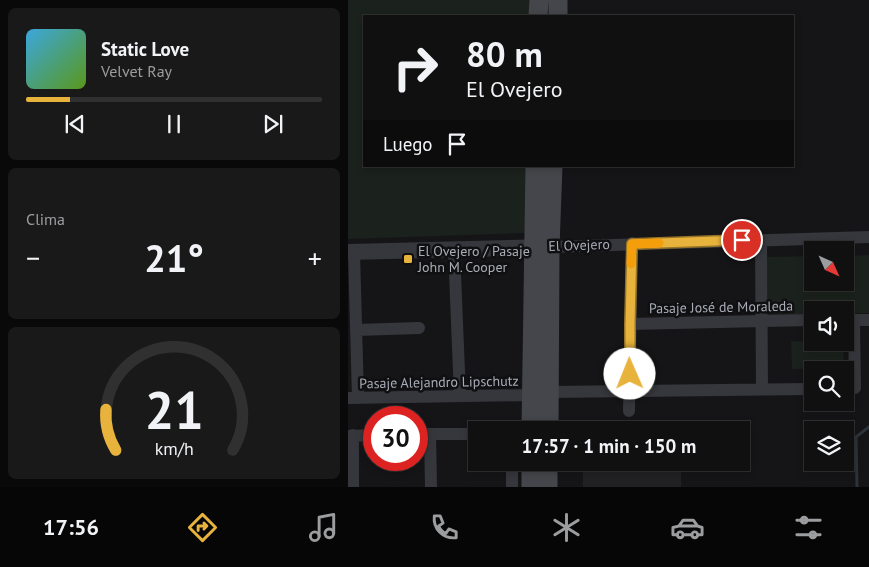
<!DOCTYPE html>
<html lang="es">
<meta charset="utf-8">
<style>
:root{--surface:#101011;--page:#19191a;--text:#f1f3f6;--muted:#9c9d9f;--line:#303031;--accent:#e8b33c}
body{margin:0;font-family:"PT Sans",sans-serif;background:var(--page);color:var(--text);height:100vh;display:flex;flex-direction:column;font-size:19px;white-space:nowrap}
*{box-sizing:border-box;margin:0}
p{font-size:16px;color:var(--muted)}
.icon{flex:none;width:28px;height:28px;fill:none;stroke:currentColor;stroke-width:2;stroke-linecap:round;stroke-linejoin:round}
.map{position:relative;flex:1;overflow:hidden}
.details{display:flex;flex-direction:column;gap:8px;padding:8px;background:#090909;width:348px}
.details>*{flex:none}
.hud{position:absolute;left:15px;top:15px;width:431px;height:152px;border-radius:0px;box-shadow:0 2px 8px #0003,0 0 0 1px var(--line);background:#101011;color:var(--text);overflow:hidden}
.needle{width:32px;rotate:135deg}
.buttons{position:absolute;left:456px;top:241px;display:grid;gap:10px}
.buttons a{display:grid;place-items:center;width:50px;height:50px;border-radius:0px;background:var(--surface);box-shadow:0 2px 8px #0003,0 0 0 1px var(--line);font-size:25px}
.speed{position:absolute;left:15px;top:406px;display:flex;gap:10px;font-size:25px;font-weight:700;text-align:center}
.speed>*{display:grid;place-content:center;width:65px;height:65px;border-radius:50%;background:var(--surface);box-shadow:0 2px 8px #0003,0 0 0 1px var(--line);line-height:1}
.speed .limit{border:8px solid #d22;background:#fff;color:#111}
.pin{position:absolute;display:grid;place-items:center;width:42px;height:42px;color:#fff;margin:-21px;border:2px solid #fff;border-radius:50%;box-shadow:0 1px 5px #0007}
.me{position:absolute;width:55px;margin:-28px;rotate:359deg;stroke-linejoin:round;filter:drop-shadow(0 0 4px #0008)}
.turn{display:flex;align-items:center;gap:18px;height:105px;padding:0 20px;font-size:22px}
.turn .icon{width:65px;height:65px;stroke-width:2.5}
.turn b{display:block;font-size:35px;line-height:42px}
.then{display:flex;align-items:center;height:48px;padding:0 20px;background:#0003;gap:10px;font-size:19px}
.big{font-size:38px;font-weight:800;line-height:1.1}
.details .tile{flex:1;display:flex;flex-direction:column;justify-content:center;gap:8px;min-width:0;padding:0 18px;border-radius:8px;background:var(--page)}
.details .dial{align-items:center;gap:0}
.dial svg{height:130px;overflow:visible;fill:none;stroke:var(--line);stroke-width:7;stroke-linecap:round;text-anchor:middle}
.dial text{fill:var(--text);stroke:none}
.song{display:flex;align-items:center;gap:15px}
.cover{width:60px;height:60px;border-radius:8px;background:linear-gradient(135deg,hsl(200 70% 55%),hsl(90 70% 35%))}
.played{height:5px;border-radius:2px;background:linear-gradient(90deg,var(--accent) 15%,var(--line) 15%)}
.keys{display:flex;justify-content:space-around;direction:ltr}
.heat{display:flex;justify-content:space-between;align-items:center;font-size:28px;direction:ltr}
.trip{position:absolute;left:120px;top:421px;width:282px;height:50px;border-radius:0px;background:var(--surface);box-shadow:0 2px 8px #0003,0 0 0 1px var(--line);font-weight:800;line-height:50px;text-align:center}
.tab-bar{display:flex;height:80px;justify-content:space-around;align-items:center;background:#060607;color:var(--muted)}
.tab-bar .icon{width:35px;height:35px}
.tab-bar .on{color:var(--accent)}
.tab-bar b{font-size:22px;color:var(--text)}
main{display:flex;flex:1;min-height:0}
.map>svg:first-child{display:block}
.built{fill:#212124}
.green{fill:#1b211c}
.lines{fill:none;stroke-linecap:round;stroke-linejoin:round}
.stream{stroke:#2c333a;stroke-width:3}
.minor{stroke:#36373c;stroke-width:12}
.tertiary{stroke:#36373c;stroke-width:16}
.secondary{stroke:#44464b;stroke-width:19}
.route-casing{stroke:#977427;stroke-width:12}
.route{stroke:#e8b33c;stroke-width:9}
.slow{stroke:#f59e0b;stroke-width:9}
.poi-dot{fill:#e8b33c;stroke:#101012;stroke-width:2}
.labels{text-anchor:middle;dominant-baseline:central;stroke-width:5;stroke-linejoin:round;paint-order:stroke}
.street-label{font-size:14px;fill:#a8acb6;stroke:#101012}
.poi-label{font-size:14px;fill:#a8acb6;stroke:#101012;text-anchor:start}
</style>
<main>
<section class="details">
<div class="tile">
<div class="song"><i class="cover"></i><div><b>Static Love</b><p>Velvet Ray</p></div></div>
<div class="played"></div>
<div class="keys"><svg class="icon" aria-label="previous" viewBox="0 0 24 24"><path d="M18 5L8 12l10 7zM5 5v14"/></svg><svg class="icon" aria-label="pause" viewBox="0 0 24 24"><path d="M8 5v14M16 5v14"/></svg><svg class="icon" aria-label="next" viewBox="0 0 24 24"><path d="M6 5l10 7-10 7zM19 5v14"/></svg></div>
</div>
<div class="tile"><p>Clima</p>
<div class="heat"><a>−</a><b class="big">21°</b><a>+</a></div>
</div>
<div class="tile dial"><svg viewBox="0 0 100 80">
<path d="M14 69A42 42 0 1 1 86 69"/>
<path d="M14 69A42 42 0 0 1 8 44" stroke="#e8b33c"/>
<text x="50" y="56" font-size="32" font-weight="700">21</text>
<text x="50" y="72" font-size="11">km/h</text>
</svg></div>
</section>
<div class="map">
<svg width="522" height="487" viewBox="0 0 522 487">
<rect width="100%" height="100%" fill="#151517"/>
<path class="built" d="M334,422V430H235V427Z
M235,463H333V487H235Z"/>
<path class="green" d="M0,0H183L182,16H16V166H179L177,233L0,239Z
M521,255V313H498V310H465V314L420,315L419,257L465,256V282H498V256Z
M443,341L495,343L496,368L444,369Z"/>
<g class="lines">
<path class="stream" d="M509,487L508,437L522,426"/>
<path class="minor" d="M413,240L414,389
M202,247L522,237
M106,249L112,396
M6,252L10,398
M498,320H522
M282,324L465,320
M8,330L71,328
M498,388H507L506,320
M201,392L465,389
M0,398L183,395
M281,411L284,243
M69,434H129
M82,434L83,487
M5,435V487
M0,436L26,435
M164,487V462"/>
<path class="tertiary" d="M0,252L198,247"/>
<path class="secondary" d="M190,16L191,0
M210,16V0
M183,430L187,166
M201,430L202,247L205,166
M183,487V462
M200,487V462"/>
</g>
<g class="lines">
<g class="route-casing">
<path id="route" d="M282,374V324L284,244L394,240"/>
</g>
<use href="#route" class="route"/>
<path class="slow" d="M283,264L284,244L311,243"/>
</g>
<rect class="poi-dot" x="55" y="254" width="10" height="10" rx="2.5"/>
<g class="labels">
<g class="street-label">
<text transform="translate(231 245) rotate(-2)">El Ovejero</text>
<text transform="translate(373 307) rotate(-1)">Pasaje José de Moraleda</text>
<text transform="translate(91 382) rotate(-1)">Pasaje Alejandro Lipschutz</text>
</g>
<g class="poi-label">
<text x="70" y="251">El Ovejero / Pasaje<tspan x="70" dy="16">John M. Cooper</tspan></text>
</g>
</g>
</svg>
<div class="buttons">
<a><svg class="needle" viewBox="-14 -14 28 28"><path d="M0-13l5 13h-10z" fill="#e53935"/><path d="M0 13l5-13h-10z" fill="#9c9d9f"/></svg></a>
<a><svg class="icon" aria-label="sound" viewBox="0 0 24 24"><path d="M4 9h4l5-4v14l-5-4H4zM17 9q2 3 0 6"/></svg></a>
<a><svg class="icon" aria-label="search" viewBox="0 0 24 24"><circle cx="10" cy="10" r="6"/><path d="M15 15l6 6"/></svg></a>
<a><svg class="icon" aria-label="layers" viewBox="0 0 24 24"><path d="M12 4l9 5-9 5-9-5zM3 14l9 5 9-5"/></svg></a>
</div>
<div class="speed"><div class="limit">30</div></div>
<div class="pin" style="left:394px;top:240px;background:#d93025"><svg class="icon" aria-label="arrive" viewBox="0 0 24 24"><path d="M6 21V4h12l-3 4 3 4H6"/></svg></div>
<svg class="me" style="left:282px;top:374px" viewBox="-20 -20 40 40"><circle r="19" fill="#fff"/><path d="M0-13L10 11 0 6-10 11z" fill="#e8b33c"/></svg>
<div class="trip">17:57 · 1 min · 150 m</div>
<div class="hud">
<div class="turn"><svg class="icon" aria-label="right" viewBox="0 0 24 24"><path d="M7 20v-9h11M14 6l5 5-5 5"/></svg><div><b>80 m</b>El Ovejero</div></div>
<div class="then">Luego<svg class="icon" aria-label="arrive" viewBox="0 0 24 24"><path d="M6 21V4h12l-3 4 3 4H6"/></svg></div>
</div>
</div>
</main>
<nav class="tab-bar">
<b>17:56</b>
<svg class="icon on" aria-label="directions" viewBox="0 0 24 24"><path d="M12 3l9 9-9 9-9-9zM9 14v-3h6M13 9l2 2-2 2"/></svg>
<svg class="icon" aria-label="music" viewBox="0 0 24 24"><path d="M9 18V5l10-2v13"/><circle cx="6" cy="18" r="3"/><circle cx="16" cy="16" r="3"/></svg>
<svg class="icon" aria-label="phone" viewBox="0 0 24 24"><path d="M5 4h4l2 5-3 2q2 4 5 5l2-3 5 2v4C11 20 4 13 5 4z"/></svg>
<svg class="icon" aria-label="climate" viewBox="0 0 24 24"><path d="M12 3v18M4 7l16 10M4 17L20 7"/></svg>
<svg class="icon" aria-label="car" viewBox="0 0 24 24"><path d="M5 17H2v-5l4-1 3-4h7l3 4 3 1v5h-3M9 17h6M6 11h13"/><circle cx="7" cy="17" r="2"/><circle cx="17" cy="17" r="2"/></svg>
<svg class="icon" aria-label="filters" viewBox="0 0 24 24"><path d="M4 7h16M4 17h16"/><circle cx="9" cy="7" r="2"/><circle cx="15" cy="17" r="2"/></svg>
</nav>
